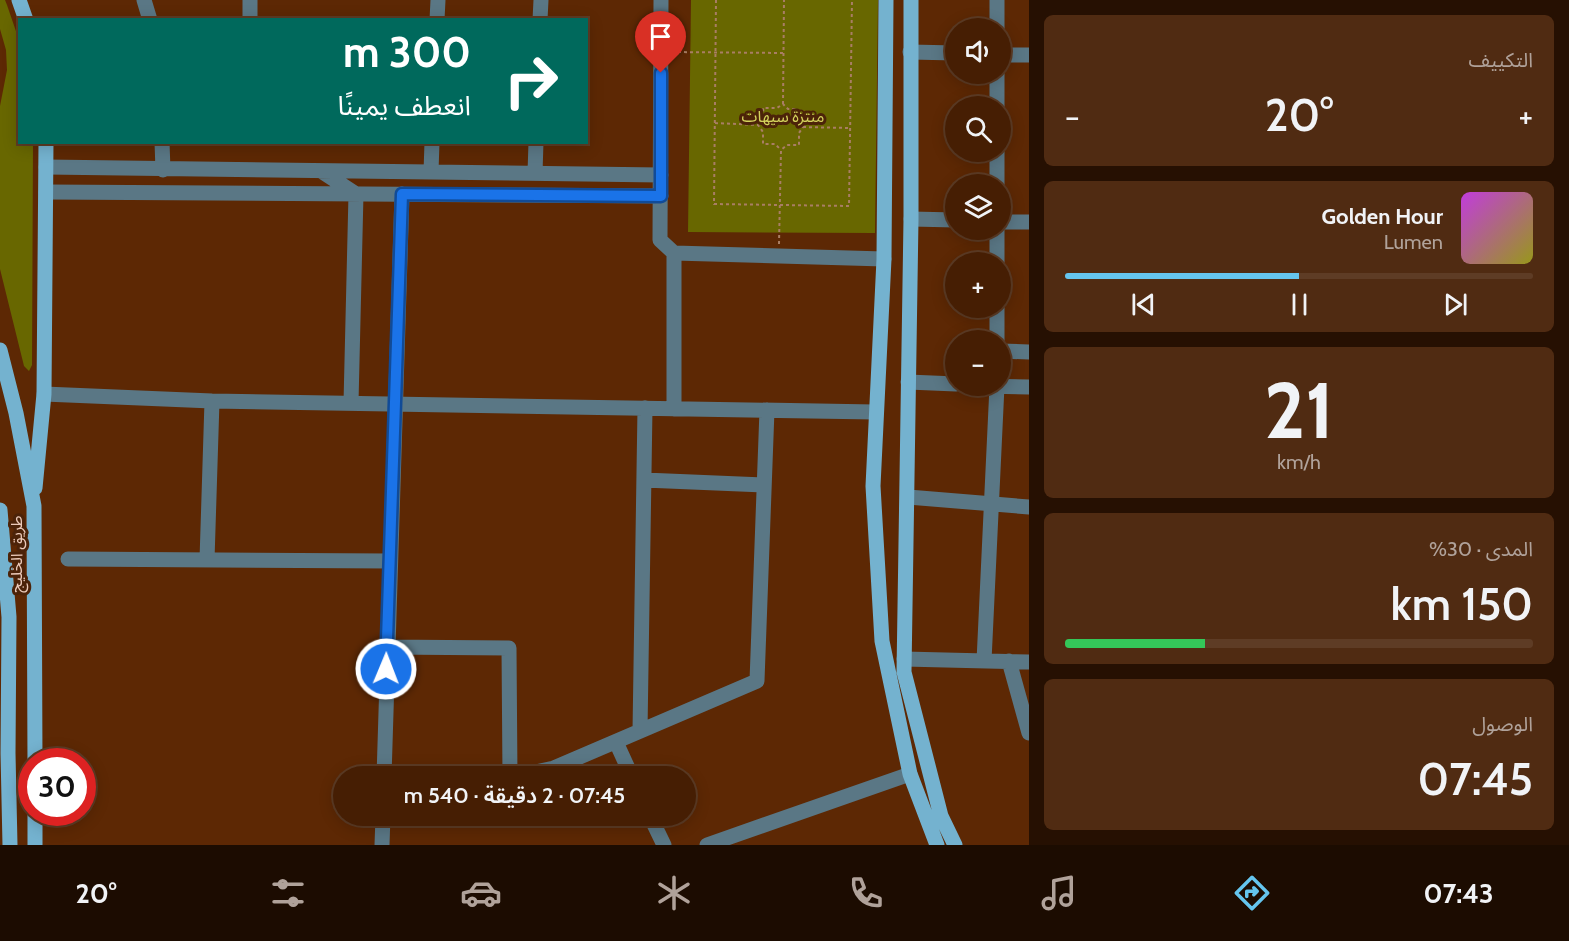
<!DOCTYPE html>
<html lang="ar">
<meta charset="utf-8">
<style>
:root{--surface:#461e03;--page:#502b12;--text:#f1f3f6;--muted:#b0a29a;--line:#5e3c25;--accent:#65c5ee}
body{margin:0;font-family:Cabin,"Noto Sans Arabic",sans-serif;background:var(--page);color:var(--text);direction:rtl;height:100vh;display:flex;flex-direction:column;font-size:22px;white-space:nowrap}
*{box-sizing:border-box;margin:0}
p{font-size:20px;color:var(--muted)}
.icon{flex:none;width:33px;height:33px;fill:none;stroke:currentColor;stroke-width:2;stroke-linecap:round;stroke-linejoin:round}
.map{position:relative;flex:1;overflow:hidden;direction:ltr}
.panel{display:flex;flex-direction:column;gap:15px;padding:15px;background:#261002;width:540px}
.panel>*{flex:none}
.banner{position:absolute;left:18px;top:18px;width:570px;height:126px;border-radius:0px;box-shadow:0 3px 15px #0003,0 0 0 2px var(--line);direction:rtl;background:#00695c;color:#fff;overflow:hidden}
.tools{position:absolute;left:945px;top:18px;display:grid;gap:12px}
.tools a{display:grid;place-items:center;width:66px;height:66px;border-radius:50%;background:var(--surface);box-shadow:0 3px 15px #0003,0 0 0 2px var(--line);font-size:30px}
.speed{position:absolute;left:18px;top:748px;display:flex;gap:12px;font-size:30px;font-weight:700;text-align:center}
.speed>*{display:grid;place-content:center;width:78px;height:78px;border-radius:50%;background:var(--surface);box-shadow:0 3px 15px #0003,0 0 0 2px var(--line);line-height:1}
.speed .limit{border:9px solid #d22;background:#fff;color:#111}
.pin{position:absolute;display:grid;place-items:center;width:51px;height:51px;color:#fff;margin:-62px -26px;border-radius:50% 50% 50% 0;rotate:-45deg;box-shadow:0 0 6px #0007}
.pin .icon{rotate:45deg}
.me{position:absolute;width:66px;margin:-33px;rotate:1deg;stroke-linejoin:round;filter:drop-shadow(0 0 4px #0008)}
.turn{display:flex;align-items:center;gap:21px;height:126px;padding:0 18px;font-size:27px}
.turn .icon{width:78px;height:78px;stroke-width:2.5}
.turn b{display:block;font-size:42px;line-height:51px}
.big{font-size:45px;font-weight:600;line-height:1.1}
.panel .widget{flex:1;display:flex;flex-direction:column;justify-content:center;gap:9px;min-width:0;padding:0 21px;border-radius:9px;background:var(--page)}
.panel .dial{align-items:center;gap:0}
.dial b{font-size:78px;line-height:1}
.song{display:flex;align-items:center;gap:18px}
.cover{width:72px;height:72px;border-radius:9px;background:linear-gradient(135deg,hsl(290 70% 55%),hsl(60 70% 35%))}
.played{height:6px;border-radius:3px;background:linear-gradient(90deg,var(--accent) 50%,var(--line) 50%)}
.keys{display:flex;justify-content:space-around;direction:ltr}
.heat{display:flex;justify-content:space-between;align-items:center;font-size:33px;direction:ltr}
.charge{height:9px;border-radius:4px;background:linear-gradient(90deg,#34c759 30%,var(--line) 0)}
.trip{position:absolute;left:333px;top:766px;width:363px;height:60px;border-radius:30px;background:var(--surface);box-shadow:0 3px 15px #0003,0 0 0 2px var(--line);font-weight:600;line-height:60px;text-align:center;direction:rtl}
.menu{display:flex;height:96px;justify-content:space-around;align-items:center;background:#1c0c01;color:var(--muted)}
.menu .icon{width:42px;height:42px}
.menu .active{color:var(--accent)}
.menu b{font-size:27px;color:var(--text)}
main{display:flex;flex:1;min-height:0}
.map>svg:first-child{display:block}
.green{fill:#686700}
.lines{fill:none;stroke-linecap:round;stroke-linejoin:round}
.path{stroke:#a97e64;stroke-width:2;stroke-dasharray:3 3;stroke-linecap:butt}
.minor{stroke:#5a7785;stroke-width:15}
.major{stroke:#74b2cf;stroke-width:15}
.route-casing{stroke:#114b97;stroke-width:15}
.route{stroke:#1a73e8;stroke-width:10}
.labels{text-anchor:middle;dominant-baseline:central;stroke-width:6;stroke-linejoin:round;paint-order:stroke}
.park-label{font-size:16px;fill:#d3d35c;stroke:#4c2309}
.street-label{font-size:16px;fill:#eccab9;stroke:#4c2309}
</style>
<main>
<section class="panel">
<div class="widget"><p>التكييف</p>
<div class="heat"><a>−</a><b class="big">20°</b><a>+</a></div>
</div>
<div class="widget">
<div class="song"><i class="cover"></i><div><b>Golden Hour</b><p>Lumen</p></div></div>
<div class="played"></div>
<div class="keys"><svg class="icon" aria-label="previous" viewBox="0 0 24 24"><path d="M18 5L8 12l10 7zM5 5v14"/></svg><svg class="icon" aria-label="pause" viewBox="0 0 24 24"><path d="M8 5v14M16 5v14"/></svg><svg class="icon" aria-label="next" viewBox="0 0 24 24"><path d="M6 5l10 7-10 7zM19 5v14"/></svg></div>
</div>
<div class="widget dial"><b>21</b><p>km/h</p></div>
<div class="widget"><p>المدى · 30%</p><b class="big">150 km</b><div class="charge"></div></div>
<div class="widget"><p>الوصول</p><b class="big">07:45</b></div>
</section>
<div class="map">
<svg width="1029" height="845" viewBox="0 0 1029 845">
<rect width="100%" height="100%" fill="#5d2804"/>
<path class="green" d="M0,0H5L7,5L19,40L20,142L33,143L32,365L29,371L24,366L0,269V106L7,70L6,50L0,29Z
M691,0H878L875,233L688,232Z"/>
<g class="lines">
<path class="path" d="M716,0L714,204L849,206L852,0
M672,52L783,53
M783,104L784,0
M715,123L758,125
M803,127L850,128
M779,244L781,150L787,145H799V133L803,127L797,120L798,109H788L783,104L777,108H763L764,118L758,125L763,132V144H775L781,150"/>
<path class="minor" d="M144,0L150,20
M661,0L660,240L674,253L884,259
M250,20V0
M437,20L438,0
M540,20L541,0
M997,28V0
M910,52L956,53
M1000,55H1029
M997,74V106
M162,142L163,170
M997,152V184
M46,167L661,175
M321,171L356,194L351,403
M431,172L432,142
M535,173L536,142
M46,192L661,196
M911,219L956,220
M1000,222H1029
M674,253V409
M997,262V230
M997,340V308
M1000,351L1029,352
M908,382L956,384
M980,386L1029,387
M44,394L212,401L875,412
M644,480L764,485
M908,497L1029,507
M68,559L389,561
M207,560L212,401
M387,647L509,648L510,777
M904,659L1029,662
M984,661L997,386
M1009,661L1029,733
M640,731L645,408
M616,742L632,777
M384,777L402,194
M513,777L554,768L757,681L767,410
M650,816L664,845
M382,845L383,816
M707,845L910,774"/>
<path class="major" d="M19,0L26,20
M886,0L884,259L873,486L882,641L910,774L937,845
M911,0V219L904,672L941,816L955,845
M0,350L16,413L34,506L35,762
M35,488L44,394L46,142
M0,510L9,617L8,753L10,845
M35,813V845"/>
</g>
<g class="lines">
<g class="route-casing">
<path id="route" d="M386,669L402,194L661,196V73"/>
</g>
<use href="#route" class="route"/>
</g>
<g class="labels">
<g class="park-label">
<text x="783" y="116">منتزة سيهات</text>
</g>
<g class="street-label">
<text transform="translate(16 554) rotate(-90)">طريق الخليج</text>
</g>
</g>
</svg>
<div class="tools">
<a><svg class="icon" aria-label="sound" viewBox="0 0 24 24"><path d="M4 9h4l5-4v14l-5-4H4zM17 9q2 3 0 6"/></svg></a>
<a><svg class="icon" aria-label="search" viewBox="0 0 24 24"><circle cx="10" cy="10" r="6"/><path d="M15 15l6 6"/></svg></a>
<a><svg class="icon" aria-label="layers" viewBox="0 0 24 24"><path d="M12 4l9 5-9 5-9-5zM3 14l9 5 9-5"/></svg></a>
<a>+</a>
<a>−</a>
</div>
<div class="speed"><div class="limit">30</div></div>
<div class="pin" style="left:661px;top:73px;background:#d93025"><svg class="icon" aria-label="arrive" viewBox="0 0 24 24"><path d="M6 21V4h12l-3 4 3 4H6"/></svg></div>
<svg class="me" style="left:386px;top:669px" viewBox="-20 -20 40 40"><circle r="17" fill="#1a73e8" stroke="#fff" stroke-width="3"/><path d="M0-11L8 9 0 5-8 9z" fill="#fff"/></svg>
<div class="trip">07:45 · 2 دقيقة · 540 m</div>
<div class="banner">
<div class="turn"><svg class="icon" aria-label="right" viewBox="0 0 24 24"><path d="M7 20v-9h11M14 6l5 5-5 5"/></svg><div><b>300 m</b>انعطف يمينًا</div></div>
</div>
</div>
</main>
<nav class="menu">
<b>07:43</b>
<svg class="icon active" aria-label="directions" viewBox="0 0 24 24"><path d="M12 3l9 9-9 9-9-9zM9 14v-3h6M13 9l2 2-2 2"/></svg>
<svg class="icon" aria-label="music" viewBox="0 0 24 24"><path d="M9 18V5l10-2v13"/><circle cx="6" cy="18" r="3"/><circle cx="16" cy="16" r="3"/></svg>
<svg class="icon" aria-label="phone" viewBox="0 0 24 24"><path d="M5 4h4l2 5-3 2q2 4 5 5l2-3 5 2v4C11 20 4 13 5 4z"/></svg>
<svg class="icon" aria-label="climate" viewBox="0 0 24 24"><path d="M12 3v18M4 7l16 10M4 17L20 7"/></svg>
<svg class="icon" aria-label="car" viewBox="0 0 24 24"><path d="M5 17H2v-5l4-1 3-4h7l3 4 3 1v5h-3M9 17h6M6 11h13"/><circle cx="7" cy="17" r="2"/><circle cx="17" cy="17" r="2"/></svg>
<svg class="icon" aria-label="filters" viewBox="0 0 24 24"><path d="M4 7h16M4 17h16"/><circle cx="9" cy="7" r="2"/><circle cx="15" cy="17" r="2"/></svg>
<b>20°</b>
</nav>
